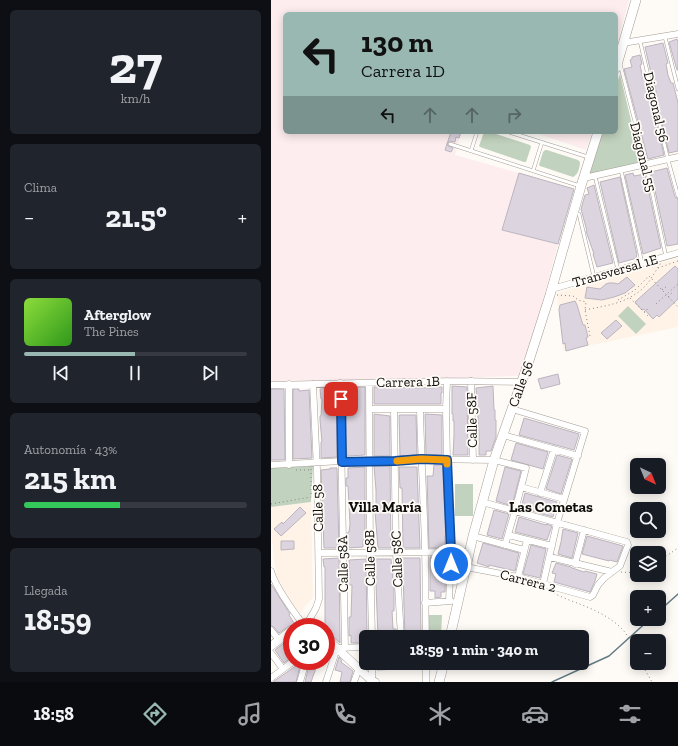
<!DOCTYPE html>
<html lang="es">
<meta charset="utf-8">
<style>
:root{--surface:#171b24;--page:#20242c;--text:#f1f3f6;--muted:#9ea1a6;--line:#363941;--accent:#99b8b2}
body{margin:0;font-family:"Zilla Slab",serif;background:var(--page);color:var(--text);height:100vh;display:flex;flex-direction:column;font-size:15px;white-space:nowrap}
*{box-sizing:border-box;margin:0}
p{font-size:13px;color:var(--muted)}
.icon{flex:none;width:22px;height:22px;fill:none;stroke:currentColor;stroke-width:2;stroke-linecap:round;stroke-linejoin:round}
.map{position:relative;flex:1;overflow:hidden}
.details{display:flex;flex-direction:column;gap:10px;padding:10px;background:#0d0f14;width:271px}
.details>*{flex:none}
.guide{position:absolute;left:12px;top:12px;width:335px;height:122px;border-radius:6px;box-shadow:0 2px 10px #0003;background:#99b8b2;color:#111;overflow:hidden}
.needle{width:26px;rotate:137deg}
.tools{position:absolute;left:359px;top:458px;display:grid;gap:8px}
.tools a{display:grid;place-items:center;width:36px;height:36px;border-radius:6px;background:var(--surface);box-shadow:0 2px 10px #0003;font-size:20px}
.speed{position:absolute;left:12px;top:618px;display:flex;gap:8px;font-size:20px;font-weight:700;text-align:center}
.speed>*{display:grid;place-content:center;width:52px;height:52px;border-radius:50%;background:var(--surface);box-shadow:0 2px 10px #0003;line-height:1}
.speed .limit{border:6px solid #d22;background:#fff;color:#111}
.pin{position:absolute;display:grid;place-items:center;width:34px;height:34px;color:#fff;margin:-17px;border-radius:8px;box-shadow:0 2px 6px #0006}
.me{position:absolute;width:44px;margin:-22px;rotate:0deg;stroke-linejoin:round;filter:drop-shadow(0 0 3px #0008)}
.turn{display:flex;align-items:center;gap:14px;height:84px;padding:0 12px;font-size:18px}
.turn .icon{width:52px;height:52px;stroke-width:2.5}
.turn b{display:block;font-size:28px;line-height:34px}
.lanes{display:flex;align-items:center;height:38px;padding:0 12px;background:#0003;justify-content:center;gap:20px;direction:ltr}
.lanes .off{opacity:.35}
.big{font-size:30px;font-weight:700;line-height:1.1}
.details .tile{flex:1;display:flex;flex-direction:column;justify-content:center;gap:6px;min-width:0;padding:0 14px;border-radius:6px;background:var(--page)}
.details .dial{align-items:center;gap:0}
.dial b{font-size:52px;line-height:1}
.song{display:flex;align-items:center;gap:12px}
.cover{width:48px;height:48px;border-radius:6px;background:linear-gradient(135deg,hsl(90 70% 55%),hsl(110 70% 35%))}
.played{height:4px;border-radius:2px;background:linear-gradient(90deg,var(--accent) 50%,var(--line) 50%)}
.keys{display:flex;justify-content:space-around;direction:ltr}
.heat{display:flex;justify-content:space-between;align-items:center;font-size:22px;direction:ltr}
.charge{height:6px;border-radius:3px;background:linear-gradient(90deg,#34c759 43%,var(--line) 0)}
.trip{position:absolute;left:88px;top:630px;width:230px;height:40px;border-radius:6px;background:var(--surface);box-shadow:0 2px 10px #0003;font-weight:700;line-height:40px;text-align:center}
.dock{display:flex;height:64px;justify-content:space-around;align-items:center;background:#090b0e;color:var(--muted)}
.dock .icon{width:28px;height:28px}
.dock .current{color:var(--accent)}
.dock b{font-size:18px;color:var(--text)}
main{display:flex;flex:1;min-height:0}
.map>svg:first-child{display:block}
.commercial{fill:#fdedef}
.built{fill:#fef3e6}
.green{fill:#c1d2be}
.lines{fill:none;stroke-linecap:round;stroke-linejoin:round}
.stream{stroke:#637b85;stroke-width:1.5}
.building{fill:#dcd4de;stroke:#bcb4be}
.service-casing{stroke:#a49d93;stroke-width:4}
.minor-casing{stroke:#a49d93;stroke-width:7}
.tertiary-casing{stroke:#a49d93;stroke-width:9}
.secondary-casing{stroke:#a49d93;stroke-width:10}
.path{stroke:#878480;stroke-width:1;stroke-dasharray:1 3;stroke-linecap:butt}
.service{stroke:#fff;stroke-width:3}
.minor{stroke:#fff;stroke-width:6}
.tertiary{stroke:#fff;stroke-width:8}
.secondary{stroke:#fff;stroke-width:9}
.path-bridge{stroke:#878480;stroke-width:1;stroke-dasharray:1 3;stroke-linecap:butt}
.route-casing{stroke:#114b97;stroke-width:10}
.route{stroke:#1a73e8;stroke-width:7}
.slow{stroke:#f59e0b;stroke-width:7}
.labels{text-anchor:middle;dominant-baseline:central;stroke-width:3.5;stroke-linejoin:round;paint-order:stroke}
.street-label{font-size:14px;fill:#0e0c08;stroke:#fefbf7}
.neighbourhood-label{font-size:15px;font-weight:bold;fill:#0e0c08;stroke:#fefbf7}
</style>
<main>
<section class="details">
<div class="tile dial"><b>27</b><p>km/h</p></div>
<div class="tile"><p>Clima</p>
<div class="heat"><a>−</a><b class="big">21.5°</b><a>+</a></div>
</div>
<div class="tile">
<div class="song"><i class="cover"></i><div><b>Afterglow</b><p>The Pines</p></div></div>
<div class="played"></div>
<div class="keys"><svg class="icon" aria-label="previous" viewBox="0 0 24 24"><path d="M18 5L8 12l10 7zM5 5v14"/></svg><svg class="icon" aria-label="pause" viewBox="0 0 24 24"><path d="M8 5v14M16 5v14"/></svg><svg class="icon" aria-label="next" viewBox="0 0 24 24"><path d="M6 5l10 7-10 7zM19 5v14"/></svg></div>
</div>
<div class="tile"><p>Autonomía · 43%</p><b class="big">215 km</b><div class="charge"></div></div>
<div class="tile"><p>Llegada</p><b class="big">18:59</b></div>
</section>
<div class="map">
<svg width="407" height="682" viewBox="0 0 407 682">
<rect width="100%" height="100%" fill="#fefbf7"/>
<path class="commercial" d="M0,0H358L345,49V14H14V132H190L184,155L248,173L231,230L287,244L264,330L247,376L152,379L0,381Z
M262,132H321L315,150Z"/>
<path class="built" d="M407,258V327L292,351L286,293Z
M40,502L42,597L29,613L22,605L6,580L3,560L0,529V507Z"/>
<path class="green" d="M349,74L370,162L316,175L330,132H345V86Z
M213,132H219L259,145L260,147L255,162H253L209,147L208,146Z
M274,150H276L307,160L309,162C309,167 307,175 302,177L269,166L268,165L272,152Z
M357,306L375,324L365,334L347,316Z
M42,466L40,502L0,507V468Z
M184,484H202V516H184Z
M158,615H171L170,637H157Z"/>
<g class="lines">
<path class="stream" d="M388,611L407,594
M35,627H36
M281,682L338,656L379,619"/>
</g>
<path class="building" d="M406,39L407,42V70H406L398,42Z
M392,43L397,63L395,64L397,75L400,83H402L407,103V151L398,153L385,98L386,97L384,86H383L374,47Z
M369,55L371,64L369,65L372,79L375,78L377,87L375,88L377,100L380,99L393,155L377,159L353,69L361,67L359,60L361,59V57Z
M180,132H190L188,138L185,137L184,142L179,141L176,143L177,146L182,148L180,152L174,150Z
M396,168L404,197L407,199V244L396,246L380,172Z
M248,173L303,189L287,244L231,230Z
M362,173L363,176L374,174L390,248L372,254L354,175Z
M349,177L366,255L365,256L366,258L348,263L329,182Z
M323,185L342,263L326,267L322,254H323L315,231H316L310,209L314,195L318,194L316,188Z
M404,266L407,269V299L388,317L386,315L382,319L373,309L371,310L364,302Z
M356,277L364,285L354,293L343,297L331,300L314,298L316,287L329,289L335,284L338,283H343L347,284Z
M304,301L306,305L312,325H314L317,337L315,338L317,345L295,351L294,343L292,344L288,310L289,305Z
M345,320L351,326L336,339L330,333Z
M287,374L289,384L270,389L267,379Z
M181,386L196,387L197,455H182L183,436V421H182V414H181Z
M222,386L223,410H224V420H225V437L220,451H215V455H208V433L205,388Z
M94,387V455L76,456L74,429L75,413V388Z
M103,387L163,388V387H171V393H170V404H103Z
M65,388L66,457L50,458V442H51L49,420V416H50L51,399H50L49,389Z
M0,389H13L14,460H0Z
M22,389H28V391L38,390L41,458L22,459Z
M103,414L119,416V456H103Z
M154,414L171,415V455H155Z
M128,415H145L146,455L129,456Z
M253,418L308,434L303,450L248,435Z
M245,443L277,452L272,469L240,460Z
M286,455L301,459L290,494L275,489Z
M163,465H172L175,536H174V548H158L156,476H162Z
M103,466H119L120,548H107L104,512H105V490Z
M94,467V540H92V547L77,548L76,533L78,532L79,524L77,486H75V478H77V468Z
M128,467H146L149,548H132L131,488H129Z
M234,467L250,471L241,506L225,501Z
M59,468H66L68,548H53L50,470L59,469Z
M254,493L286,502L282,517L250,508Z
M29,507L35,513L10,536L3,529L11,522L12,524Z
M223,510L238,514L231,539L216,535Z
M248,517L275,525V524L281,526L276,540L244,532Z
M292,529L307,533L301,558L287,554L290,542Z
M316,536L352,546L346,562L339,560L338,561L311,554Z
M10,541H23V549L10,550Z
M212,543L248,553L244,571L218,565V567L206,563Z
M260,545L275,549L269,578L252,574Z
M159,557L175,558L174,592H170V597L164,598V591H159Z
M68,558L69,643L59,634L55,632V627H54V567H53L52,559Z
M131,558H149L150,636L134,637L133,607L132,567H131Z
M95,559L96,637H95V643H80V635L78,636V617H80L81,585H77V578H79L78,560Z
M104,559H120L123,591V611H121L122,629H125V637H107Z
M285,563L300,567L301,568L313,572L314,571L326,574L324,581L319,592L283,582L285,574L281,573Z
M0,584L19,614L18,615L23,623L21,625L18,626L8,633L3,627L0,626Z
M21,637V657L13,663L4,650Z
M68,657L71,661L70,662L82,671L79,682H69L71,672L64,670Z
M27,661H29L30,662L25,682H2L26,665Z
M39,661H46L45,668L40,682H34Z
M106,663H150V668L106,670Z"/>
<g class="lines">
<g class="service-casing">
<path id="service" d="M394,37L407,89
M369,41L397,160L407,196
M349,64L375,164L395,257
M238,132L317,157
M179,144L309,186
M200,151L206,132
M350,170L371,263
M262,171L271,142
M324,176L347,270
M308,214L323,277"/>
</g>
<g class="minor-casing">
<path id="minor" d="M352,43L407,34
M313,178L407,157
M281,289L407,253
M176,381L175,409L176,460L180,552L178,601
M200,381L202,460
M69,383L74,648
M98,383L99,553L101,637
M0,385L176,381L250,382
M98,409H175
M123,409L125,553L130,637
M149,409C150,457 153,504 154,551C155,580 154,608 155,637
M241,409L314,431L286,523L272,584
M232,435L307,456
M0,465L71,461H124L150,459L223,460L255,468L244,511L234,545
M18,465V384
M250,487L293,499
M269,493L283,449
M237,535L281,546
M202,536L253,550
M48,553L198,552
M279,557L341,572
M304,564L313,530
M195,567L247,577L319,597L322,595L327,585L333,578L349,566L357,545L356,542L211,502
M0,571C4,587 21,609 31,623
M247,577L256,540
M154,603L180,601
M37,622L45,608L48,599L46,470L42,384
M0,630L8,640
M0,653L12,669
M101,663V681
M0,678L23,661
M29,682L35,661
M55,682L66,648L95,647
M83,682L88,668
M155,682V663"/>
</g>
<g class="tertiary-casing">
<path id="tertiary" d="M26,627L31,623L37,622L43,627
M55,638L101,681L104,682
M0,646L21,630"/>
</g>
<g class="secondary-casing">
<path id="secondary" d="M345,68L365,0
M179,637L202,536L223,460L241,409L256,367L279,295L310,186L327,132
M168,682L173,663"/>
</g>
<path class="path" d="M387,268L407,261
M391,290L396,286
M286,295L302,296L307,300L315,302L314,310L319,336
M397,297L402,292
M359,298L377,316L378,315
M385,304L407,284
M314,310C338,305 359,303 376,284C381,278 385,270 390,263
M373,312L376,309L377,311H376
M40,469V496
M25,470H39
M0,504L40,497
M388,561L407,548
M350,572L366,573
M283,593C290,597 298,600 306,603C322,609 340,617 352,630C358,637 362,646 366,654
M370,663L381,682"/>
<use href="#service" class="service"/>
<use href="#minor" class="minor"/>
<use href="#tertiary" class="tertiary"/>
<use href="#secondary" class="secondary"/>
<path class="path-bridge" d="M347,300L364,290L378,276L407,307"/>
</g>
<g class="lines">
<g class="route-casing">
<path id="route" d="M70,399L71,462L124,461L150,459L176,460L180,552V564"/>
</g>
<use href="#route" class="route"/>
<path class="slow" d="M126,461L150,459L176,460V464"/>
</g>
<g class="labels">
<g class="street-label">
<text transform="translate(385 107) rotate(77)">Diagonal 56</text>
<text transform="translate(372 157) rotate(76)">Diagonal 55</text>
<text transform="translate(344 271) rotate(-16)">Transversal 1E</text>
<text transform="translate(137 382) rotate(-1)">Carrera 1B</text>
<text transform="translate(250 384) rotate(-70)">Calle 56</text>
<text transform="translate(201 420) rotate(-91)">Calle 58F</text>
<text transform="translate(47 508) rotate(-91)">Calle 58</text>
<text transform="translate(99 558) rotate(-91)">Calle 58B</text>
<text transform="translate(126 559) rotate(-92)">Calle 58C</text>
<text transform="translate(72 564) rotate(-91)">Calle 58A</text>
<text transform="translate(257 581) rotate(14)">Carrera 2</text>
</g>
<g class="neighbourhood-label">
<text x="114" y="507">Villa María</text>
<text x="280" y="507">Las Cometas</text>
</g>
</g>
</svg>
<div class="tools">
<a><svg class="needle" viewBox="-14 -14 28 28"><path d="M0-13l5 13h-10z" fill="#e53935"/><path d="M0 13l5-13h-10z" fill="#9ea1a6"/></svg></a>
<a><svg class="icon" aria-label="search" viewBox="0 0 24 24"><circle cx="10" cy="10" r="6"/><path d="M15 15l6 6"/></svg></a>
<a><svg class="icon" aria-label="layers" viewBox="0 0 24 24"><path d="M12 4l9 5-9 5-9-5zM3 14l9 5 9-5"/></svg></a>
<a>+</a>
<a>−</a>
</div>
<div class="speed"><div class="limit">30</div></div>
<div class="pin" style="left:70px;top:399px;background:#d93025"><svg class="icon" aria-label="arrive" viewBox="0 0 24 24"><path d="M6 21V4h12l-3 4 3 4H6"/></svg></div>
<svg class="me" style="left:180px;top:564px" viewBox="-20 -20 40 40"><circle r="17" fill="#1a73e8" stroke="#fff" stroke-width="3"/><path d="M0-11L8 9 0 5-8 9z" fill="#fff"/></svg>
<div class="trip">18:59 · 1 min · 340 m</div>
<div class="guide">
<div class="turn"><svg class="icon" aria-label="left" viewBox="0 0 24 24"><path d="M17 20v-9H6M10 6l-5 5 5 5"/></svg><div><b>130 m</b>Carrera 1D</div></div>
<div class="lanes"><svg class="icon" aria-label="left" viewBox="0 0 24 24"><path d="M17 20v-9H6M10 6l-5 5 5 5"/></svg><svg class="icon off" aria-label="ahead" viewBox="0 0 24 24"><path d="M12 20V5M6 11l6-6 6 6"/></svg><svg class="icon off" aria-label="ahead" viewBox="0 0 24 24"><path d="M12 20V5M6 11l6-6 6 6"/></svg><svg class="icon off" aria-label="right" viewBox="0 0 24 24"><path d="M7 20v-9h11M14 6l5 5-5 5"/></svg></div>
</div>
</div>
</main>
<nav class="dock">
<b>18:58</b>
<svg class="icon current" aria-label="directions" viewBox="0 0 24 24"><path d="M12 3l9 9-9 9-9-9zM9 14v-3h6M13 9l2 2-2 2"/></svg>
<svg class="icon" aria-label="music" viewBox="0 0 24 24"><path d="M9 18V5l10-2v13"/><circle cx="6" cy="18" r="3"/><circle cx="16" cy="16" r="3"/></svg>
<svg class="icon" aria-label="phone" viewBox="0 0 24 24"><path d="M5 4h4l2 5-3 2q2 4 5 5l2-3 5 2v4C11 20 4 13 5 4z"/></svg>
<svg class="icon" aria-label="climate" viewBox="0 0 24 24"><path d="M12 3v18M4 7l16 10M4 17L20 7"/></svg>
<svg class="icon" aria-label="car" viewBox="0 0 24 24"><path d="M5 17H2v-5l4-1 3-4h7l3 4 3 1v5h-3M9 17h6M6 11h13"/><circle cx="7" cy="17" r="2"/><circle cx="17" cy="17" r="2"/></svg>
<svg class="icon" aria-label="filters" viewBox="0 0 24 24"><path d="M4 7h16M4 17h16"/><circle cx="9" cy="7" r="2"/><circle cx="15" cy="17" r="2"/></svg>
</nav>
